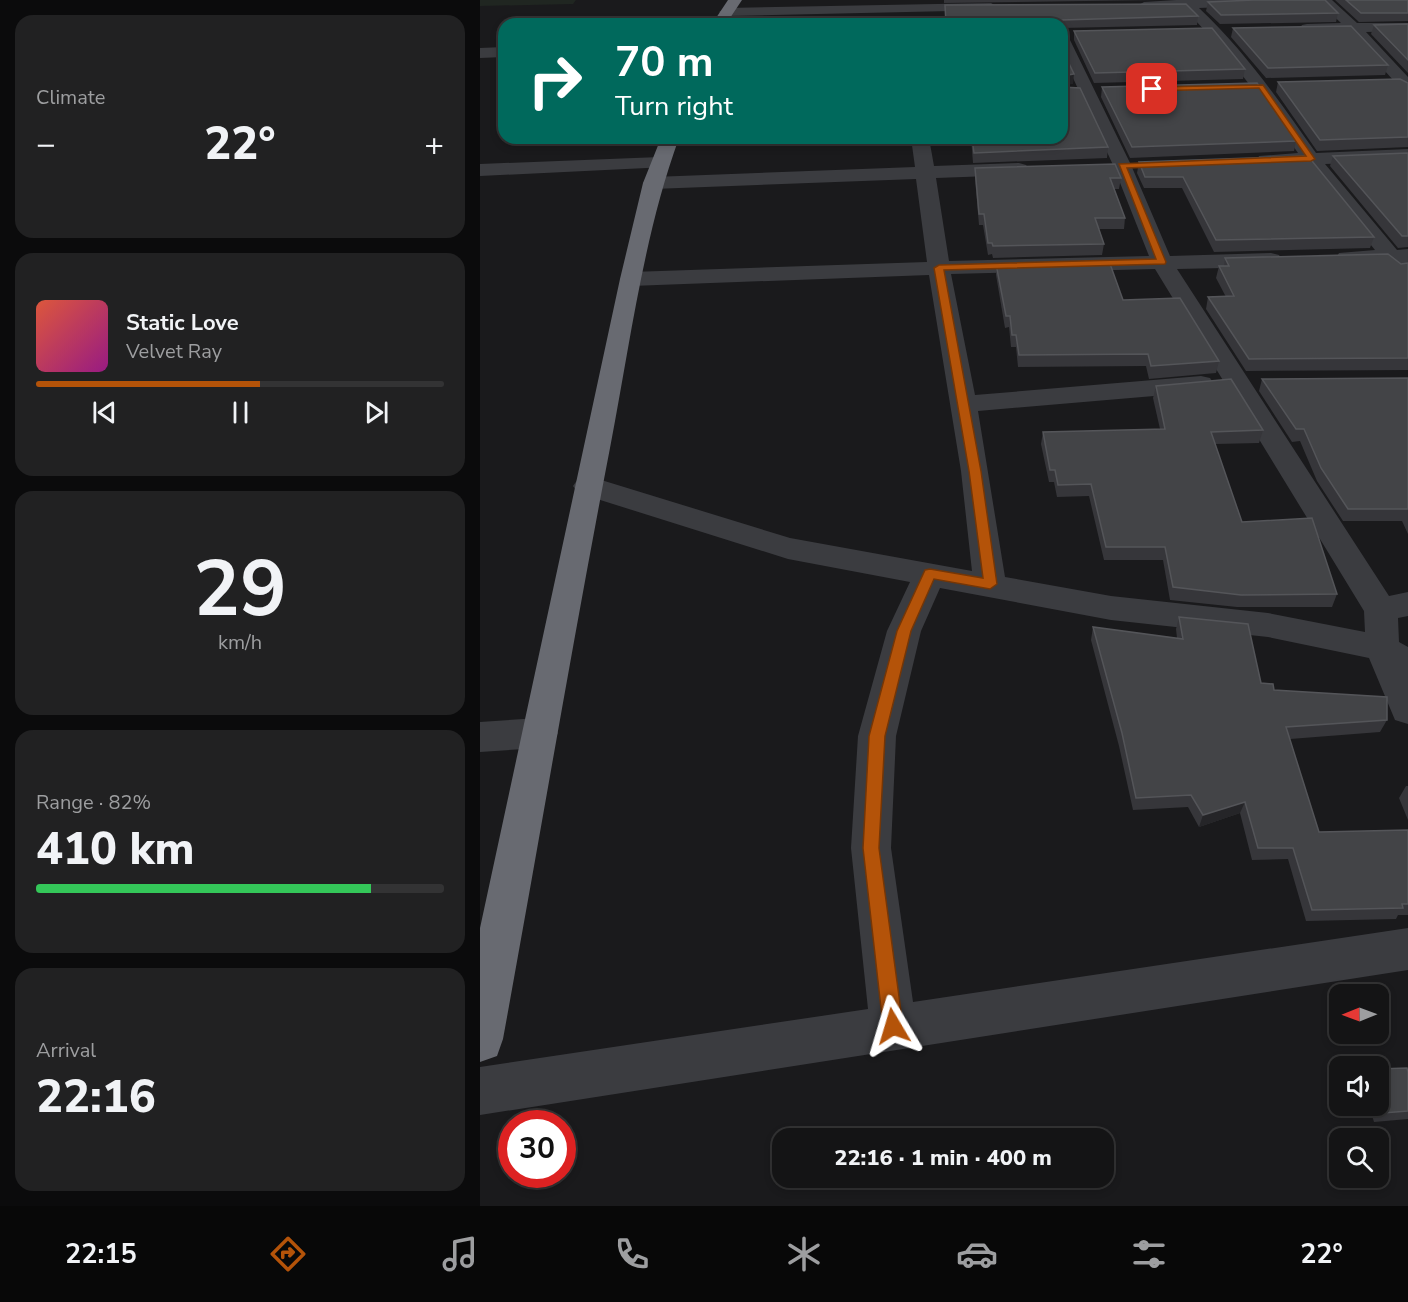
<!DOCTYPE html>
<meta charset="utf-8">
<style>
:root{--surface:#141415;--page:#212122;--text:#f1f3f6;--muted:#9d9ea0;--line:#333334;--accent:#b45309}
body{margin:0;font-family:"Nunito Sans",sans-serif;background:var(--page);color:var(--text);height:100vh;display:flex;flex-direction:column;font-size:22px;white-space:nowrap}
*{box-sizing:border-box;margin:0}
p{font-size:20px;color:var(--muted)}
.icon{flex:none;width:33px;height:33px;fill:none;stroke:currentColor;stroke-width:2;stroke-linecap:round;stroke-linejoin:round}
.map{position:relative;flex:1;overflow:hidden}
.panel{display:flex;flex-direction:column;gap:15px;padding:15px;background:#0b0b0c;width:480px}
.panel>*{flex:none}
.banner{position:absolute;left:18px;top:18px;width:570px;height:126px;border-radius:18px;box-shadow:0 3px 9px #0003,0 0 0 2px var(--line);background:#00695c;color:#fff;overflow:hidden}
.needle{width:39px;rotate:269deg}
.buttons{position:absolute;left:849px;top:984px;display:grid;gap:12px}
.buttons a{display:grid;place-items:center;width:60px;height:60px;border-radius:12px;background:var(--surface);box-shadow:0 3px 9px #0003,0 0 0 2px var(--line);font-size:30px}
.speed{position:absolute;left:18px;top:1110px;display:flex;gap:12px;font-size:30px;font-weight:700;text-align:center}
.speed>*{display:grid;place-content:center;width:78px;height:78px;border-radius:50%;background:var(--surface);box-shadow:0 3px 9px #0003,0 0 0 2px var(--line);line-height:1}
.speed .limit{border:9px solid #d22;background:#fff;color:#111}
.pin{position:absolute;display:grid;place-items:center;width:51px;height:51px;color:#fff;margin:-26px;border-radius:12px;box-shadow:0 3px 9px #0006}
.me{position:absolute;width:66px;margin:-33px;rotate:353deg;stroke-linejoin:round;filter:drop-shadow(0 0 4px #0008)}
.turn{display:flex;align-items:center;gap:21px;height:126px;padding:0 18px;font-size:27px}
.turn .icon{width:78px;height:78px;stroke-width:2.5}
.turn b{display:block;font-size:42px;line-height:51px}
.big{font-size:45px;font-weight:800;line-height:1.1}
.panel .tile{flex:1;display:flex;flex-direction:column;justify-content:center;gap:9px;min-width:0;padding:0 21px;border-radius:18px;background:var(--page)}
.panel .dial{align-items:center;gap:0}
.dial b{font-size:78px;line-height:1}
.song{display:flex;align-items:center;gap:18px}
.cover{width:72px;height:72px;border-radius:9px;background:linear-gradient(135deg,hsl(10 70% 55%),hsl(310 70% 35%))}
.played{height:6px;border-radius:3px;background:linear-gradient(90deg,var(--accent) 55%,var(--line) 55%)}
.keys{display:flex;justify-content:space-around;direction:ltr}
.heat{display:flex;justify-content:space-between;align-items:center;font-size:33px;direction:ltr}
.charge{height:9px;border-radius:4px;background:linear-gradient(90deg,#34c759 82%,var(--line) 0)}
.trip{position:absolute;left:292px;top:1128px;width:342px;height:60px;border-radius:18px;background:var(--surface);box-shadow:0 3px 9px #0003,0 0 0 2px var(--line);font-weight:800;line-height:60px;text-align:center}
.menu{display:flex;height:96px;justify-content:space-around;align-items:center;background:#080808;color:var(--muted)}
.menu .icon{width:42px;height:42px}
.menu .selected{color:var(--accent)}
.menu b{font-size:27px;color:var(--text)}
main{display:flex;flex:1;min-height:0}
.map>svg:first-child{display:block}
.green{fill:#202621}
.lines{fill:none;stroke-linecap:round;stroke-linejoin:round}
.minor{fill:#3b3c40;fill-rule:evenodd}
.highway{fill:#686a71;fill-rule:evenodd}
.wall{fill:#36363a}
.shaded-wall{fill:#252528}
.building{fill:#434447;stroke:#545559;stroke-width:1.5}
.route{fill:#b45309;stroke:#753606;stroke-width:1.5}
</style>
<main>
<section class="panel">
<div class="tile"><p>Climate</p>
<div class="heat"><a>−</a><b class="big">22°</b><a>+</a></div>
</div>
<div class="tile">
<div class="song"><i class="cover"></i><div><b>Static Love</b><p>Velvet Ray</p></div></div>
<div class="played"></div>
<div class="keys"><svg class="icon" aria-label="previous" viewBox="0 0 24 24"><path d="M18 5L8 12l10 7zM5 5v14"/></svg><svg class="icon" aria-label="pause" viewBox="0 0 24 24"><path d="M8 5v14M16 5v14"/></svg><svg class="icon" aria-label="next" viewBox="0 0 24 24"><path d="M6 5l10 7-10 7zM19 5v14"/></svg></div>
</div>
<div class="tile dial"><b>29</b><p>km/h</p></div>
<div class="tile"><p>Range · 82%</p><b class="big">410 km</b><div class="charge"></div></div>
<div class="tile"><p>Arrival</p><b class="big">22:16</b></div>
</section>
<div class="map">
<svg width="928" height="1206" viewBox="0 0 928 1206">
<rect width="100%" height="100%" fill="#1a1a1c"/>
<path class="green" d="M0,0H96L93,4L0,6Z"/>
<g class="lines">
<path class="minor" d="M696,0H825L818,4L719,8C765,51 800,102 836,153L928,149V161L845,164L917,250L928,249V273C916,276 913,272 906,263L867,265L859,263L856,258L859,253L895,250L825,164H779L777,160L779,156L818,153C783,102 748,52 704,9L664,10L657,6L664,2Z
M837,0H852L877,23H928V31L886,32L928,77V92L922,90L870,32L822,31L820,28L822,25L827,24L861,23Z
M511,3L518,7L516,10L246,16L239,12L246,8Z
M582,34L589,38L651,165L690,256L791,253L799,255L802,260L799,265L791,267L697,269L909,596L928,592V616L918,618L919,642L928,647V724L915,720L889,658L788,637L631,620L460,588L441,631L416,736L411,848L433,1002L928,928V970L0,1115V1067L388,1009L371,848L378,736L407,631L430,582L308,559L98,493L93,486L98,479L108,477L118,479L310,538L492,571L481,471L449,275L151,286L143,284L140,279L143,274L151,272L447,262L436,179L173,189L166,187L163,183L166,179L173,177L435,167L431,138H449L454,166L539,163L546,165L549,169L546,173L539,175L456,178L469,261L669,256L633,165L582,54ZM675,269L884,611L885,632L788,613L631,596L525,577L498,411L721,392L730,390L734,384L730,378L721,376L495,395L471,274Z
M24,47V57L0,58V48Z
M180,157L187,159L189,163L187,167L0,176V164Z
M59,718L72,722L78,733L72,744L59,748L0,752V722Z"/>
<path class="highway" d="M248,0H262L246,24H232Z
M181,138H199C163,237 150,345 130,448C92,645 59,842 23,1039L17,1056L0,1062V928L140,279L163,183Z"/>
</g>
<path class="wall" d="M464,0H678L464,3Z
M855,0H928V21L879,22Z
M728,2L858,13L856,22L740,24L726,11Z
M465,5L718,16L717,25L582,28V24H465Z
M928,24V73L891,34L894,25Z
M753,28L908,65L905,75L786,78L751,37Z
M594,31L765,69L763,79L614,83L594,40Z
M798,82L928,83V147L837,151L796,92Z
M622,87L816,141L814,151L650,158L621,97Z
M485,138H582L628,147L627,158L493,163L491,138Z
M928,153V247L918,248L850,166L853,156Z
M659,162L894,237L890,248L734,252L702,188H664L657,173Z
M495,168L641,178L639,189H634L645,218L644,229H619L624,244L622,255L513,258L512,254L508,255L503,225H499L495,179Z
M745,258L921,264L928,263V370L766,371L726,309L728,297H746L736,278L739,266H744Z
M516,264L643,300L739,361L736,373L669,379L666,366L538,367L536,347H531L529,327L525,328L516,275Z
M928,378V534L922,521H863L837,481L820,441L812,442L779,391L782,379Z
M676,386L783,430L779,443L735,444L762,522L857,594L852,607H757L690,600L683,560H624L609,496L577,497L574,482H569L561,444L563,432L680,429L673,398Z
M699,617L781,683L794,690L907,720L900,732L810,739L839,832L928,830V915H918L916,919L826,921L808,859L772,860L760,813L719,827L708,807L653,810L639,746L611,640L613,627L697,638L696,629Z
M926,786H928V820L919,798Z
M898,1069L928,1072V1119L894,1122L889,1106H898Z"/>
<path class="shaded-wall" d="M594,74L593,84L582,85V76Z
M765,802L760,813L719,827L723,815Z"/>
<path class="building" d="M774,0H845L858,13L741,15L728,2Z
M866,0H928V13H881Z
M706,4L718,16L581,20V24H466L465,5Z
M928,24V60L894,25Z
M871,26L908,65L788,68L753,28Z
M732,28L765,69L615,73L594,31Z
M582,49L594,74L582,76Z
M920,79L928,83V137L840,140L798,82Z
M777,83L816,141L652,147L622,87Z
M582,87L600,88L628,147L494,153L492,138H582Z
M928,153V236H922L853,156Z
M828,156L894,237L736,240L703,177H665L659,162Z
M635,164L641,178H630L645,218H615L624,244L513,246L512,243H508L504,214H499L495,168Z
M908,254L921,264L928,263V358L769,359L728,297L754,296L739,266H749L745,258Z
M629,261L643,300L700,298L739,361L671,366L668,354L539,355L536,335H532L530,316H526L516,264Z
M928,378V509H868L841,468L824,429H816L782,379Z
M751,379L783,430L731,432L762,522L832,518L857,594L761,595L693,587L685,547H626L611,484L578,485L575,470H570L563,432L685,429L676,386Z
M699,617L768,624L781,683L793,684L794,690L907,697V720L806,727L839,832L928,830V904H922L923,908L832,910L813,848H778L765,802L723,815L711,795L656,798L642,733L613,627L703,639Z
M927,1068L928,1072V1111L903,1113L898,1099V1069Z"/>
<path class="route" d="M783,85L835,159L831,161L647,168L686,262L685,264L464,270L501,471L517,584L510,589L454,579L431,631L405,736L399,848L423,1026L420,1033L413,1036L406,1033L403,1026L383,848L389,736L417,631L445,570L450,569L503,578L489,471L454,268L459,265L676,259L639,164L826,156L779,88L672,91L668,89L672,87Z"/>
</svg>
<div class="buttons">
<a><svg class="needle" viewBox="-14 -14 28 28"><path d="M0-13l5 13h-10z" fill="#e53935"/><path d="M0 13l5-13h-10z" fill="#9d9ea0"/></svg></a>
<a><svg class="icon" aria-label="sound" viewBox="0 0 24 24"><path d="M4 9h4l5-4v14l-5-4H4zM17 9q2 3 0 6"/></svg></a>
<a><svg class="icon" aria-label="search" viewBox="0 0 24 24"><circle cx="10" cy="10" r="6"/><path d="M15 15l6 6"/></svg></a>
</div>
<div class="speed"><div class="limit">30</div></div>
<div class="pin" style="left:672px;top:89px;background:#d93025"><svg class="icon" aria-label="arrive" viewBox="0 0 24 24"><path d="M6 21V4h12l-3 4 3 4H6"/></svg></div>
<svg class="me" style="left:413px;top:1026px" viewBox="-20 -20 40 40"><path d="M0-17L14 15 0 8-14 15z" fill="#b45309" stroke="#fff" stroke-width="4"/></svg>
<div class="trip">22:16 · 1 min · 400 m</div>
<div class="banner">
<div class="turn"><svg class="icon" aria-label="right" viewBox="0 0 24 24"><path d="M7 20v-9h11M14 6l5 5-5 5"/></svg><div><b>70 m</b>Turn right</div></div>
</div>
</div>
</main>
<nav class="menu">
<b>22:15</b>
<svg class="icon selected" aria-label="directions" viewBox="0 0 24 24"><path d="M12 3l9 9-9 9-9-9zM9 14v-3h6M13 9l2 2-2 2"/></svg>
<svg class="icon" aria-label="music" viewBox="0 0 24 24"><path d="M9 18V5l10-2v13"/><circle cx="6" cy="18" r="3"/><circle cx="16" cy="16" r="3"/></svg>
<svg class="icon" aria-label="phone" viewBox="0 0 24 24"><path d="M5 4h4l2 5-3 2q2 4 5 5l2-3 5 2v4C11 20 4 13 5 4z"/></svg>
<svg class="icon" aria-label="climate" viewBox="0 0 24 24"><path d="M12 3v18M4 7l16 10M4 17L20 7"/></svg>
<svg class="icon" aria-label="car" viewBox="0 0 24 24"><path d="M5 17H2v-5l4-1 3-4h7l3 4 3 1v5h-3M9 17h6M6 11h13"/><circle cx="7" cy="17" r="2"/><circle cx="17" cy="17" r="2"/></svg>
<svg class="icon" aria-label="filters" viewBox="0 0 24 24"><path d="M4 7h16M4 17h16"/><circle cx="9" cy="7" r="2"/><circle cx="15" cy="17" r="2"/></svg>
<b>22°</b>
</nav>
